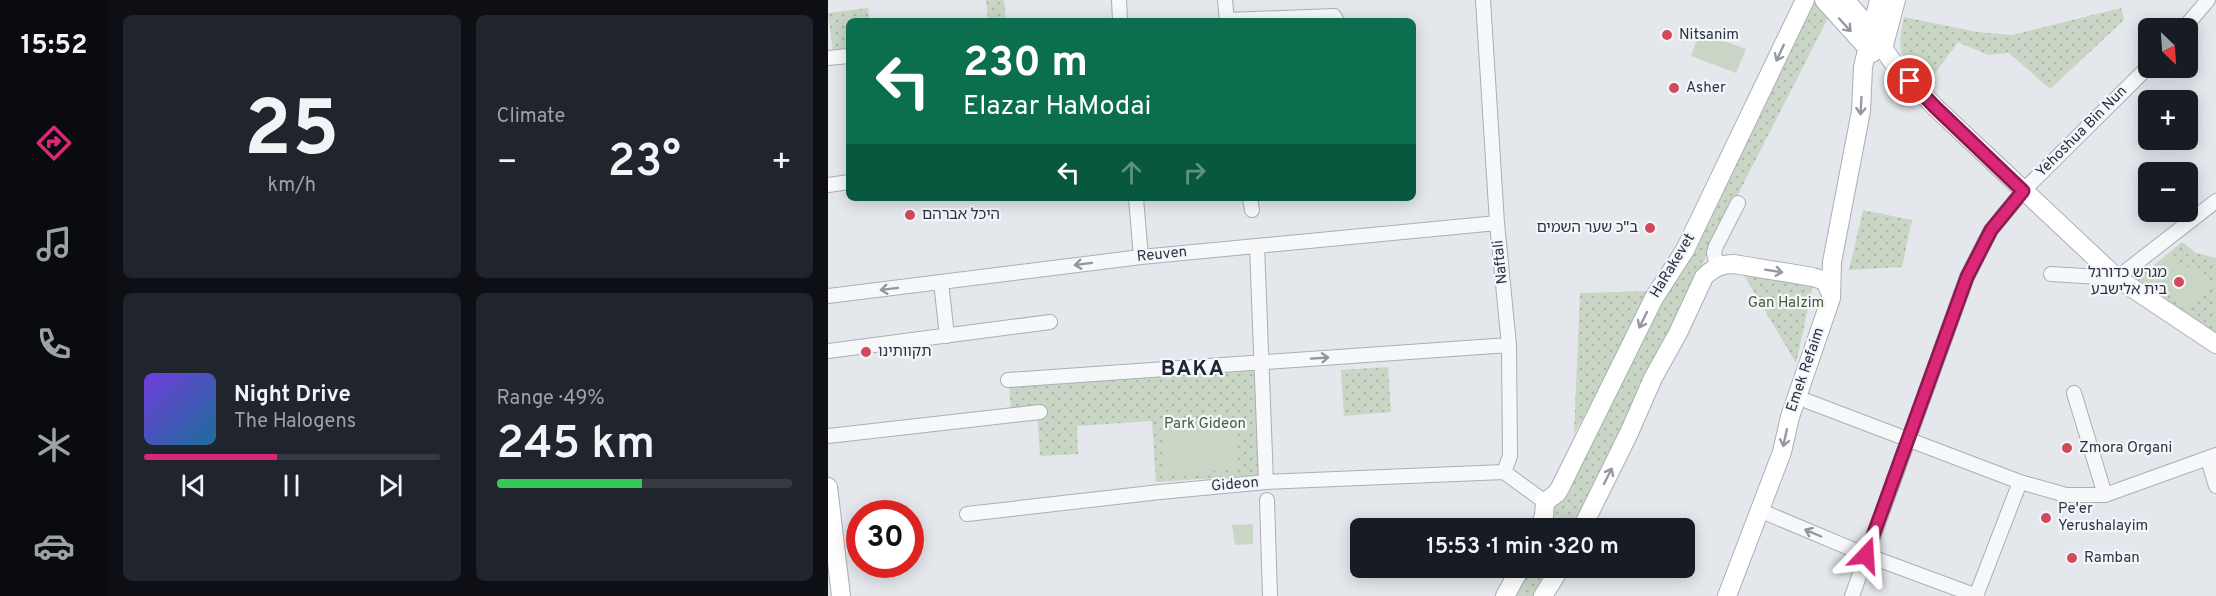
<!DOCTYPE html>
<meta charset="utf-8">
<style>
:root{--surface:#171b24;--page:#20242c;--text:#f1f3f6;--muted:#9ea1a6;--line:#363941;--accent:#db2777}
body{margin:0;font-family:Overpass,"Noto Sans Hebrew",sans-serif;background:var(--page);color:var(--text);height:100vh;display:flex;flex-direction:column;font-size:22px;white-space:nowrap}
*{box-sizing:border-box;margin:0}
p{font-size:20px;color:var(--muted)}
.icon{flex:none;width:33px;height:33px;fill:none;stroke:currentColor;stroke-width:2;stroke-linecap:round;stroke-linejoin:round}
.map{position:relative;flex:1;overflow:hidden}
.drawer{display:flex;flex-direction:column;gap:15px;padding:15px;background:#0d0f14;width:720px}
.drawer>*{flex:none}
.banner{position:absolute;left:18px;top:18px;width:570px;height:183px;border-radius:9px;box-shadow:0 3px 15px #0003;background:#0b6e4f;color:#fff;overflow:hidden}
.needle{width:39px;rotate:155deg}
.tools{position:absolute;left:1310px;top:18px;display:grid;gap:12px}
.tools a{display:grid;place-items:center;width:60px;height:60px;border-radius:9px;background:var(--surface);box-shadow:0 3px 15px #0003;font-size:30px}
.speed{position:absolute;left:18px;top:500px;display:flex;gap:12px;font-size:30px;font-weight:700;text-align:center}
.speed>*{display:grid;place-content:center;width:78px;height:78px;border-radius:50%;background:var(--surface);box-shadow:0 3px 15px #0003;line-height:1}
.speed .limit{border:9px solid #d22;background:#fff;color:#111}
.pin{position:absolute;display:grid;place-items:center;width:51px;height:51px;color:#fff;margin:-26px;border:3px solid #fff;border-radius:50%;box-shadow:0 2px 6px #0007}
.me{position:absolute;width:66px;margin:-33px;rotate:20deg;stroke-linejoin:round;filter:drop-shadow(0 0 4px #0008)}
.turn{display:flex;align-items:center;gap:21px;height:126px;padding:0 18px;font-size:27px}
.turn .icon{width:78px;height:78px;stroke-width:2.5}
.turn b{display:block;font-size:42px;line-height:51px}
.lanes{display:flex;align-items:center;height:57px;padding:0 18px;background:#0003;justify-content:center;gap:30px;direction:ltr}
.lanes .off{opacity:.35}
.big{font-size:45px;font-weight:600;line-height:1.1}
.drawer .card{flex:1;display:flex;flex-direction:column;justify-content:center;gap:9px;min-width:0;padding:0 21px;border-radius:9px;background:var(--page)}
.drawer .dial{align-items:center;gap:0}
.dial b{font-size:78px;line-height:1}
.song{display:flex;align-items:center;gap:18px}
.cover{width:72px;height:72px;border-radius:9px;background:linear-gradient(135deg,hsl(260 70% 55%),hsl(200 70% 35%))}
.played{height:6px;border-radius:3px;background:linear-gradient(90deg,var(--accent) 45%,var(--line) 45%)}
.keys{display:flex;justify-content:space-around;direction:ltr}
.heat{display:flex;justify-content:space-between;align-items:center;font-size:33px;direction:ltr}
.charge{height:9px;border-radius:4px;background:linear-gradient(90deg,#34c759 49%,var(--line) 0)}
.drawer .tiles{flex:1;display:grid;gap:15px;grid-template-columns:repeat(2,1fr)}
.trip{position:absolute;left:522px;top:518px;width:345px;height:60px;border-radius:9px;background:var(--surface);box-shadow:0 3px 15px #0003;font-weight:600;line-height:60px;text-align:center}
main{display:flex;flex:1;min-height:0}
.dock{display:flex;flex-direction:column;width:108px;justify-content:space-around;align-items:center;background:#090b0e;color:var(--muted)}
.dock .icon{width:42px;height:42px}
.dock .on{color:var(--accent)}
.dock b{font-size:27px;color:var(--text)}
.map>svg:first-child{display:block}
.grass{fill:url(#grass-dots)}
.garden{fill:#c9d6c5}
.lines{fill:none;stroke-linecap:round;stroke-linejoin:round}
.street-casing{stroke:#a9aeb7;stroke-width:16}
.secondary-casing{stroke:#a9aeb7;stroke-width:20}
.street{stroke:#f7f8fa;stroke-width:14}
.secondary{stroke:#fff;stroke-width:18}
.oneway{stroke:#959aa2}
.oneway2{stroke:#9196a0}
.route-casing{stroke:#8e194d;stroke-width:15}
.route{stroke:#db2777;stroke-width:10}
.poi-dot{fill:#d1495b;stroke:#f4f6f9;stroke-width:2}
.labels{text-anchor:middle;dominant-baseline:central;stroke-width:4.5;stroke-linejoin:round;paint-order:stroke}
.poi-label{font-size:15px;fill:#2b3445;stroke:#f4f6f9;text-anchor:start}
.street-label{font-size:15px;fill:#2b3445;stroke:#f4f6f9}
.park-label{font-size:15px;fill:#3f6138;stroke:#f4f6f9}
.district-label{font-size:21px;font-weight:bold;letter-spacing:1.5px;fill:#1d2536;stroke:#f4f6f9}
</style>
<main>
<nav class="dock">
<b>15:52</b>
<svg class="icon on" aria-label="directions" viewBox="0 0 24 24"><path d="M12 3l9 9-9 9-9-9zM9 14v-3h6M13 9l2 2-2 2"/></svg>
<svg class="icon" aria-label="music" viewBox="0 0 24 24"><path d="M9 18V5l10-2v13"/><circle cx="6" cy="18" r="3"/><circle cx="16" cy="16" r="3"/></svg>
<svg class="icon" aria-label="phone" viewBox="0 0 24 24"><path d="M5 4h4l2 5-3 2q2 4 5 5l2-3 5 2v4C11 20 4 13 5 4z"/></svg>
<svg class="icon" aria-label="climate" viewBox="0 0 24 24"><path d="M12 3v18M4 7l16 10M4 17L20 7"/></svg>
<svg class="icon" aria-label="car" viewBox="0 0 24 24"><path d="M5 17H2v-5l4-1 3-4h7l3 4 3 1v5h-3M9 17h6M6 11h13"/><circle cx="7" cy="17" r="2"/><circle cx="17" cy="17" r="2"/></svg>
</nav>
<section class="drawer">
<div class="tiles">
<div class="card dial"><b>25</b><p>km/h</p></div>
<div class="card"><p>Climate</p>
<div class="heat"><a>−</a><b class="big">23°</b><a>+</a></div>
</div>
<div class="card">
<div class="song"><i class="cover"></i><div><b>Night Drive</b><p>The Halogens</p></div></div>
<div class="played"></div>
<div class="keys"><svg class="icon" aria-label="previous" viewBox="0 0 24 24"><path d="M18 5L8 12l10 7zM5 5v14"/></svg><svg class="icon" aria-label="pause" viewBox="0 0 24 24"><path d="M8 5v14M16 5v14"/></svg><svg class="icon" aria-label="next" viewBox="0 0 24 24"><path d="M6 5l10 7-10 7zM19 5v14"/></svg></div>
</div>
<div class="card"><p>Range · 49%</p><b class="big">245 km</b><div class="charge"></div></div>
</div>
</section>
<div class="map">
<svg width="1388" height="596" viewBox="0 0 1388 596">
<defs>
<pattern id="grass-dots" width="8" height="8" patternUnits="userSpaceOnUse" patternTransform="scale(1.5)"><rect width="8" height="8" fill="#c9d6c5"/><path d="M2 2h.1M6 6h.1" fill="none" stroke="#adb8ab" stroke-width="1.8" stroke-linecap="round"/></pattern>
</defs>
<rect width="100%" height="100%" fill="#e4e7ec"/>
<path class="grass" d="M158,0H176L178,21H160Z
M982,0H986L1000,18L878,257L745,528H721L722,507Z
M40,8L41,21H21V50L5,52L0,13Z
M1293,8L1296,20L1222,89L1181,53L1160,55L1130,42L1100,83C1072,57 1068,55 1076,17L1149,32L1184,35Z
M1035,210L1084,220L1074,267L1021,270Z
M1354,242L1368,253L1388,258V335L1307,281Z
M914,272L985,286L968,363Z
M822,291L796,344L746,434L752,293Z
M426,367L432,475L328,482L324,421L249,426L250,454L212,456L209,409L183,410L181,384Z
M560,367L563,412L516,416L513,370Z
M701,567H725L711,596H684Z"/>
<path class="garden" d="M872,32L918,49L908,73L863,56Z
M1341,254L1381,283L1361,310L1321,280Z
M406,422L410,469L337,476L333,428Z
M425,524V544L407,545L404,525Z"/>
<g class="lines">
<g class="street-casing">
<path id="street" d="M291,0L292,21
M397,0L399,21
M655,0L669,223L681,345L682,456L676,472L717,502
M399,20L506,16L509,21
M1356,28L1380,0
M0,58L21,56
M0,185L21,182
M308,198L313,257
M422,198L424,210
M429,246L438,482
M889,267L886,253L888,246L910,203
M1223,274L1289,278L1388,201
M113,282L119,336
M0,296L313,257L669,223
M0,351L222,322
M180,380L681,345
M1246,393L1277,495
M979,401L1192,482L1238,495H1277L1388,455
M0,436L212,412
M1380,459L1388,486
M439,500L442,596
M931,510L1038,555L1149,596
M139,514L332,492L438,482L676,472
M1024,596L1139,277L1163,230L1195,191L1320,67
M1148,596L1192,482"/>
</g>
<g class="secondary-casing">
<path id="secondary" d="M996,0L1044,53
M1017,0L1038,24L1064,61L1107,107L1289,278L1388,344
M1055,49L1068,0
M0,487L13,596
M711,528L716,516L717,502L729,493L732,488L826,298L857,250L977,0
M754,528L801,433L825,378L850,333L876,277C885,268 893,264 906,264L985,277L997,281L1003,294
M677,596L693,567
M715,596L733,567
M899,596L954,452L962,417L1003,298L1004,262L1033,111L1035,67L1051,0"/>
</g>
<use href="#street" class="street"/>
<use href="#secondary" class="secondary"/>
</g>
<defs><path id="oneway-shaft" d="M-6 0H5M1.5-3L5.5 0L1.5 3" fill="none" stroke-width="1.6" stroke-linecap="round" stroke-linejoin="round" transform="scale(1.5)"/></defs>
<g class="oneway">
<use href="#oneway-shaft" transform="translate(1017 25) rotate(48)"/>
<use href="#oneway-shaft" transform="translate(952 53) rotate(115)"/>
<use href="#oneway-shaft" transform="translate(1033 106) rotate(93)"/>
<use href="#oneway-shaft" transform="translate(946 271) rotate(9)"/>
<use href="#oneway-shaft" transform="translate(815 320) rotate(116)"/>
<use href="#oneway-shaft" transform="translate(957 438) rotate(102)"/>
<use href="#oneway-shaft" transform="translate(780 476) rotate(-63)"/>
</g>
<g class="oneway2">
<use href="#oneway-shaft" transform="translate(255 264) rotate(173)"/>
<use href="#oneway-shaft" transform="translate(61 289) rotate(173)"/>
<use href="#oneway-shaft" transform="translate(492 358) rotate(-4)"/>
<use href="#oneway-shaft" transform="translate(985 533) rotate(-157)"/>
</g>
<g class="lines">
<g class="route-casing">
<path id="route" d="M1038,555L1139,277L1163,230L1195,191L1107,107L1082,81"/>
</g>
<use href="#route" class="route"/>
</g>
<g class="poi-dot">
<circle cx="839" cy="35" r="6"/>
<circle cx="846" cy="88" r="6"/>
<circle cx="82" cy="215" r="6"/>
<circle cx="822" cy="228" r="6"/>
<circle cx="1351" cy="282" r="6"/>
<circle cx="38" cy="352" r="6"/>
<circle cx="1239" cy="448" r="6"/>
<circle cx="1218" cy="518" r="6"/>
<circle cx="1244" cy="558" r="6"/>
</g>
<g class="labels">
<g class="poi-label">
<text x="851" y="35">Nitsanim</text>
<text x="858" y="88">Asher</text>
<text x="94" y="215">היכל אברהם</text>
<text x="810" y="228" text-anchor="end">ב"כ שער השמים</text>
<text x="1339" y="273" text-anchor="end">מגרש כדורגל<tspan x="1339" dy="17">בית אלישבע</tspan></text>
<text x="50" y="352">תקוותינו</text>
<text x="1251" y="448">Zmora Organi</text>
<text x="1230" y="509">Pe'er<tspan x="1230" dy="17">Yerushalayim</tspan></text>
<text x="1256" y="558">Ramban</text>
</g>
<g class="street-label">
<text transform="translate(1254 132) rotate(-45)">Yehoshua Bin Nun</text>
<text transform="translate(334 255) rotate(-6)">Reuven</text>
<text transform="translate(673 262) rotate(-96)">Naftali</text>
<text transform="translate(845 266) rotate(-59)">HaRakevet</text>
<text transform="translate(978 370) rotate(-71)">Emek Refaim</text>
<text transform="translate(407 485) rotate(-5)">Gideon</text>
</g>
<g class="park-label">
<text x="958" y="303">Gan HaIzim</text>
<text x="377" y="424">Park Gideon</text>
</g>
<g class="district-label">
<text x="365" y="369">BAKA</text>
</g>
</g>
</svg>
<div class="tools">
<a><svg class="needle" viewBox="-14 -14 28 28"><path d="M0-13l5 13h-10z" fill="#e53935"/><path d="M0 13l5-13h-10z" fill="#9ea1a6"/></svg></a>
<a>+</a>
<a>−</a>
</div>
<div class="speed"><div class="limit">30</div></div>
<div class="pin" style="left:1082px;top:81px;background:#d93025"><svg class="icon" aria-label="arrive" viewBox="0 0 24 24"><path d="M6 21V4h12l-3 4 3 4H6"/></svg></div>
<svg class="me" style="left:1038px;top:555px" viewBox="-20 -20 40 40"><path d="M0-17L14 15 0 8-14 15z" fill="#db2777" stroke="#fff" stroke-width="4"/></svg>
<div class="trip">15:53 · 1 min · 320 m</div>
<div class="banner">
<div class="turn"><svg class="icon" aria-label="left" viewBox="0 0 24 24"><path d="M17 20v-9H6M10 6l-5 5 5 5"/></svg><div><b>230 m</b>Elazar HaModai</div></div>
<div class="lanes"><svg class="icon" aria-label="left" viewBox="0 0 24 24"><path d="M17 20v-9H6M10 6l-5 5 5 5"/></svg><svg class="icon off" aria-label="ahead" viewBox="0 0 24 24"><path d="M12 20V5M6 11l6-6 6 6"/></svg><svg class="icon off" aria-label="right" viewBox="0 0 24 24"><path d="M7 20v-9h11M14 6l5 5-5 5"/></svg></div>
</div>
</div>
</main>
